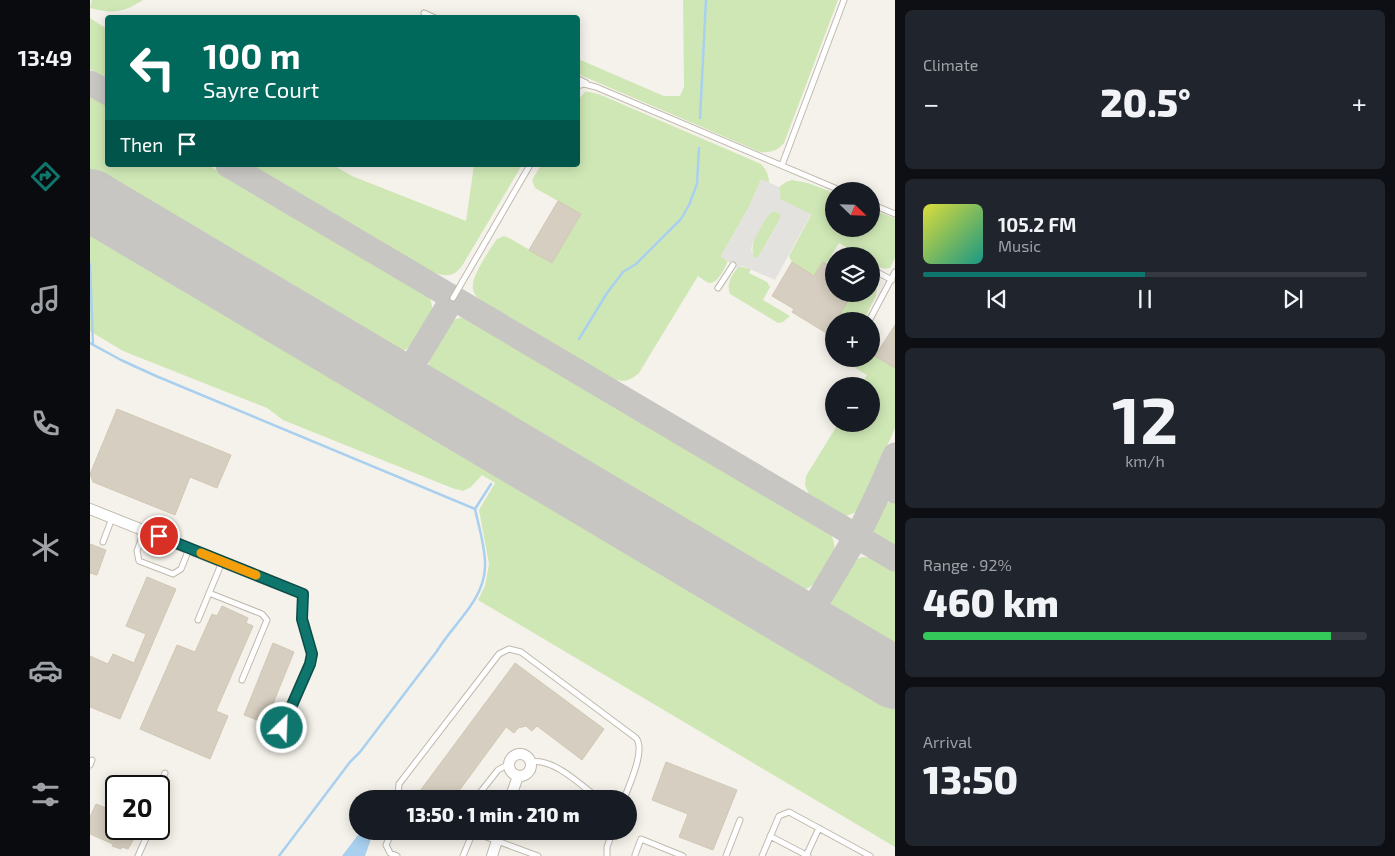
<!DOCTYPE html>
<meta charset="utf-8">
<style>
:root{--surface:#171b24;--page:#20242c;--text:#f1f3f6;--muted:#9ea1a6;--line:#363941;--accent:#0f766e}
body{margin:0;font-family:"Exo 2",sans-serif;background:var(--page);color:var(--text);height:100vh;display:flex;flex-direction:column;font-size:19px;white-space:nowrap}
*{box-sizing:border-box;margin:0}
p{font-size:16px;color:var(--muted)}
.icon{flex:none;width:28px;height:28px;fill:none;stroke:currentColor;stroke-width:2;stroke-linecap:round;stroke-linejoin:round}
.map{position:relative;flex:1;overflow:hidden}
.side{display:flex;flex-direction:column;gap:10px;padding:10px;background:#0d0f14;width:500px}
.side>*{flex:none}
.banner{position:absolute;left:15px;top:15px;width:475px;height:152px;border-radius:5px;box-shadow:0 2px 12px #0003;background:#00695c;color:#fff;overflow:hidden}
.needle{width:32px;rotate:113deg}
.fabs{position:absolute;left:735px;top:182px;display:grid;gap:10px}
.fabs a{display:grid;place-items:center;width:55px;height:55px;border-radius:50%;background:var(--surface);box-shadow:0 2px 12px #0003;font-size:25px}
.speed{position:absolute;left:15px;top:775px;display:flex;gap:10px;font-size:25px;font-weight:700;text-align:center}
.speed>*{display:grid;place-content:center;width:65px;height:65px;border-radius:50%;background:var(--surface);box-shadow:0 2px 12px #0003;line-height:1}
.speed .limit{border:2px solid #111;border-radius:8px;background:#fff;color:#111}
.pin{position:absolute;display:grid;place-items:center;width:42px;height:42px;color:#fff;margin:-21px;border:2px solid #fff;border-radius:50%;box-shadow:0 1px 5px #0007}
.me{position:absolute;width:55px;margin:-28px;rotate:24deg;stroke-linejoin:round;filter:drop-shadow(0 0 4px #0008)}
.turn{display:flex;align-items:center;gap:18px;height:105px;padding:0 15px;font-size:22px}
.turn .icon{width:65px;height:65px;stroke-width:2.5}
.turn b{display:block;font-size:35px;line-height:42px}
.then{display:flex;align-items:center;height:48px;padding:0 15px;background:#0003;gap:10px;font-size:19px}
.big{font-size:38px;font-weight:800;line-height:1.1}
.side .widget{flex:1;display:flex;flex-direction:column;justify-content:center;gap:8px;min-width:0;padding:0 18px;border-radius:8px;background:var(--page)}
.side .dial{align-items:center;gap:0}
.dial b{font-size:65px;line-height:1}
.song{display:flex;align-items:center;gap:15px}
.cover{width:60px;height:60px;border-radius:8px;background:linear-gradient(135deg,hsl(60 70% 55%),hsl(170 70% 35%))}
.played{height:5px;border-radius:2px;background:linear-gradient(90deg,var(--accent) 50%,var(--line) 50%)}
.keys{display:flex;justify-content:space-around;direction:ltr}
.heat{display:flex;justify-content:space-between;align-items:center;font-size:28px;direction:ltr}
.charge{height:8px;border-radius:4px;background:linear-gradient(90deg,#34c759 92%,var(--line) 0)}
.trip{position:absolute;left:259px;top:790px;width:288px;height:50px;border-radius:25px;background:var(--surface);box-shadow:0 2px 12px #0003;font-weight:800;line-height:50px;text-align:center}
main{display:flex;flex:1;min-height:0}
.menu{display:flex;flex-direction:column;width:90px;justify-content:space-around;align-items:center;background:#090b0e;color:var(--muted)}
.menu .icon{width:35px;height:35px}
.menu .on{color:var(--accent)}
.menu b{font-size:22px;color:var(--text)}
.map>svg:first-child{display:block}
.green{fill:#cfe7b5}
.parking{fill:#e4e2df;fill-rule:evenodd}
.water{fill:#a9d0ef}
.lines{fill:none;stroke-linecap:round;stroke-linejoin:round}
.stream{stroke:#a9d0ef;stroke-width:2.5}
.taxiway{stroke:#c7c6c2;stroke-width:25}
.runway{stroke:#c7c6c2;stroke-width:62}
.building{fill:#d6cec0;stroke:#d1c7b3}
.service-casing{stroke:#c0baad;stroke-width:7}
.minor-casing{stroke:#c0baad;stroke-width:12}
.service{stroke:#fff;stroke-width:5}
.minor{stroke:#fff;stroke-width:10}
.route-casing{stroke:#0a4d48;stroke-width:12}
.route{stroke:#0f766e;stroke-width:9}
.slow{stroke:#f59e0b;stroke-width:9}
</style>
<main>
<nav class="menu">
<b>13:49</b>
<svg class="icon on" aria-label="directions" viewBox="0 0 24 24"><path d="M12 3l9 9-9 9-9-9zM9 14v-3h6M13 9l2 2-2 2"/></svg>
<svg class="icon" aria-label="music" viewBox="0 0 24 24"><path d="M9 18V5l10-2v13"/><circle cx="6" cy="18" r="3"/><circle cx="16" cy="16" r="3"/></svg>
<svg class="icon" aria-label="phone" viewBox="0 0 24 24"><path d="M5 4h4l2 5-3 2q2 4 5 5l2-3 5 2v4C11 20 4 13 5 4z"/></svg>
<svg class="icon" aria-label="climate" viewBox="0 0 24 24"><path d="M12 3v18M4 7l16 10M4 17L20 7"/></svg>
<svg class="icon" aria-label="car" viewBox="0 0 24 24"><path d="M5 17H2v-5l4-1 3-4h7l3 4 3 1v5h-3M9 17h6M6 11h13"/><circle cx="7" cy="17" r="2"/><circle cx="17" cy="17" r="2"/></svg>
<svg class="icon" aria-label="filters" viewBox="0 0 24 24"><path d="M4 7h16M4 17h16"/><circle cx="9" cy="7" r="2"/><circle cx="15" cy="17" r="2"/></svg>
</nav>
<div class="map">
<svg width="805" height="856" viewBox="0 0 805 856">
<rect width="100%" height="100%" fill="#f5f2eb"/>
<path class="green" d="M2,0H53C33,13 22,14 0,8Z
M593,0H748L694,143C687,151 680,153 670,152L488,74V59L574,96H590L594,87Z
M0,18L17,29V79L0,69Z
M495,92H500L511,95L671,164C677,170 679,176 679,184L671,180L659,207L631,256L638,261C635,267 628,284 619,283C616,282 611,278 608,276L549,373C541,380 535,383 524,379L392,302C388,298 384,295 383,289C380,278 400,249 407,239L414,236L421,239L462,263L491,214L445,188L442,180L451,165H488V100Z
M0,96L17,103L18,165H118L335,293L340,297L343,311C331,340 316,363 283,349L37,203L0,179Z
M161,165H243L262,176L376,221L384,165H432L372,266C360,283 344,273 329,265Z
M702,180L718,183L744,193V229H781V209L804,218L805,219V258L800,268C793,270 787,266 781,262V256H771L749,243L736,264L733,262L724,276L702,262L699,256L721,215L690,199L689,187L696,182Z
M683,211L690,213V219L669,256L666,259L664,258C658,244 671,220 683,211Z
M0,218L805,694V847L388,600L395,586L399,564L389,510L405,483L392,475L381,487L373,491L362,488L193,420L177,408L33,351L0,331Z
M649,266L661,269L659,273L677,282L680,287L673,300L700,316L693,322L688,323L640,294C636,284 642,274 649,266Z
M781,276L787,282L786,296L773,321H746L762,294H781Z
M373,317L377,318L530,404L728,521C733,527 743,534 744,543C747,556 730,582 718,588C711,592 704,593 695,592L356,392C349,387 343,382 340,374C335,361 349,329 361,321C365,319 369,318 373,317Z
M781,353L805,368V428L769,511L756,516L750,515L721,499L715,485L716,476L748,424H781V386H770L777,375L765,368L764,359H781Z
M805,501V549C800,546 793,543 788,539C779,530 782,511 794,504C797,502 802,502 805,501Z
M773,557L780,558L805,569V658L755,627C734,611 740,593 753,574C759,566 763,559 773,557Z"/>
<path class="parking" d="M671,179L689,187L690,199L721,214L685,280L653,266L647,268L631,256L659,207ZM683,211L690,213V219L669,256L666,258H664L661,249L663,242L676,218Z"/>
<path class="water" d="M271,831H279L282,836L275,856H252Z"/>
<g class="lines">
<path class="stream" d="M610,118L616,0
M0,264L3,345
M489,339L517,293L533,272L546,264L591,219L599,205L607,184L609,148
M0,343L31,360L66,376L385,509
M189,856L260,762L270,752L347,651C363,624 394,601 395,567C396,549 389,528 385,509L401,484"/>
<path class="taxiway" d="M0,83L18,93
M138,165L805,559
M311,384L363,298
M792,485L805,455
M714,624L773,525L792,485L805,491"/>
<path class="runway" d="M0,200L805,678"/>
</g>
<path class="building" d="M468,201L491,214L462,263L439,250Z
M702,262L724,276L733,262L744,269V294H762L746,321H744V325L738,334L702,312L704,309L682,296Z
M805,325V368L785,356Z
M27,409L141,455L127,488L100,477L85,515L3,482L0,474Z
M0,544L16,550L7,575L0,573Z
M57,577L86,589L30,719L0,707V656L18,664L23,654L44,663L56,634L36,626Z
M132,606L158,618L156,623L163,626L126,711L138,716L120,759L50,729L87,645L105,652L122,614L127,616Z
M183,643L204,652L175,723L154,715Z
M425,663L514,729L492,760L447,726L442,731L436,726L428,728L424,733L416,727L363,799H340L330,791Z
M576,762L647,790L623,850L589,837L598,814L562,800Z
M6,804L26,812V829H47L46,831L48,832L38,849L32,847L31,849L22,846L23,844L0,834V817Z"/>
<g class="lines">
<g class="service-casing">
<path id="service" d="M334,13L345,18
M488,79L496,83
M488,86L494,84L506,87L752,191
M692,165L754,0
M781,204L805,214
M781,269L802,280
M628,288L643,265
M363,298L440,165
M779,321L805,272
M755,362L757,359
M54,531L47,551L49,561L83,574L91,569L99,549
M13,542L22,518
M119,593L172,614L177,620L152,680
M108,620L132,562
M192,728L220,664L222,654L212,619L213,594
M441,762C464,758 492,786 509,799
M0,765L2,760
M69,788L75,773
M311,799L308,795L309,784L409,654L419,649L431,652L546,738C556,750 539,785 534,799
M385,799L408,770L419,764
M302,831L296,845L300,853L307,856
M380,831L448,856
M680,836L718,856
M545,855L551,839L593,856
M48,856L60,829
M373,856L383,832
M517,856V847L523,831
M636,856L650,820
M672,856L689,816L699,812L780,856
M716,856L729,828"/>
</g>
<g class="minor-casing">
<path id="minor" d="M0,509L213,594
M419 765a11 11 0 1 1 22 0a11 11 0 1 1-22 0Z
M420,799L428,776
M402,856L410,831"/>
</g>
<use href="#service" class="service"/>
<use href="#minor" class="minor"/>
</g>
<g class="lines">
<g class="route-casing">
<path id="route" d="M69,536L213,594L212,619L222,654L220,664L192,728"/>
</g>
<use href="#route" class="route"/>
<path class="slow" d="M111,553L166,575"/>
</g>
</svg>
<div class="fabs">
<a><svg class="needle" viewBox="-14 -14 28 28"><path d="M0-13l5 13h-10z" fill="#e53935"/><path d="M0 13l5-13h-10z" fill="#9ea1a6"/></svg></a>
<a><svg class="icon" aria-label="layers" viewBox="0 0 24 24"><path d="M12 4l9 5-9 5-9-5zM3 14l9 5 9-5"/></svg></a>
<a>+</a>
<a>−</a>
</div>
<div class="speed"><div class="limit">20</div></div>
<div class="pin" style="left:69px;top:536px;background:#d93025"><svg class="icon" aria-label="arrive" viewBox="0 0 24 24"><path d="M6 21V4h12l-3 4 3 4H6"/></svg></div>
<svg class="me" style="left:192px;top:728px" viewBox="-20 -20 40 40"><circle r="17" fill="#0f766e" stroke="#fff" stroke-width="3"/><path d="M0-11L8 9 0 5-8 9z" fill="#fff"/></svg>
<div class="trip">13:50 · 1 min · 210 m</div>
<div class="banner">
<div class="turn"><svg class="icon" aria-label="left" viewBox="0 0 24 24"><path d="M17 20v-9H6M10 6l-5 5 5 5"/></svg><div><b>100 m</b>Sayre Court</div></div>
<div class="then">Then<svg class="icon" aria-label="arrive" viewBox="0 0 24 24"><path d="M6 21V4h12l-3 4 3 4H6"/></svg></div>
</div>
</div>
<section class="side">
<div class="widget"><p>Climate</p>
<div class="heat"><a>−</a><b class="big">20.5°</b><a>+</a></div>
</div>
<div class="widget">
<div class="song"><i class="cover"></i><div><b>105.2 FM</b><p>Music</p></div></div>
<div class="played"></div>
<div class="keys"><svg class="icon" aria-label="previous" viewBox="0 0 24 24"><path d="M18 5L8 12l10 7zM5 5v14"/></svg><svg class="icon" aria-label="pause" viewBox="0 0 24 24"><path d="M8 5v14M16 5v14"/></svg><svg class="icon" aria-label="next" viewBox="0 0 24 24"><path d="M6 5l10 7-10 7zM19 5v14"/></svg></div>
</div>
<div class="widget dial"><b>12</b><p>km/h</p></div>
<div class="widget"><p>Range · 92%</p><b class="big">460 km</b><div class="charge"></div></div>
<div class="widget"><p>Arrival</p><b class="big">13:50</b></div>
</section>
</main>
